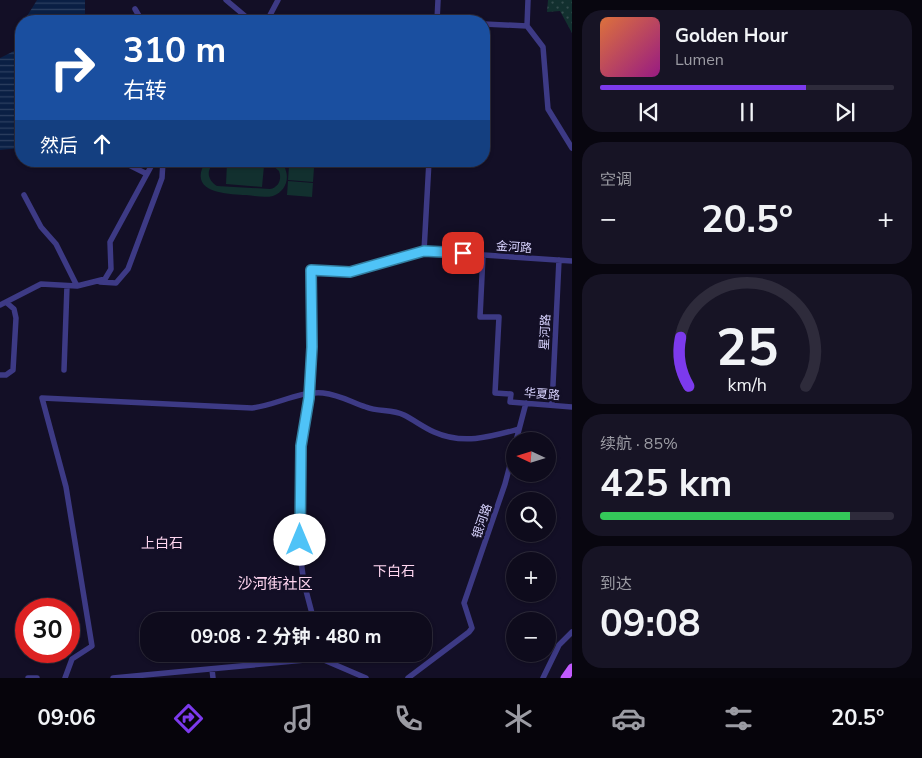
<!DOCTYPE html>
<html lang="zh">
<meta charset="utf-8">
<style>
:root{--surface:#0e0b1c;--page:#171425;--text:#f1f3f6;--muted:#9b9ba3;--line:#2e2b3b;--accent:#7c3aed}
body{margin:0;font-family:"Nunito Sans","Noto Sans SC",sans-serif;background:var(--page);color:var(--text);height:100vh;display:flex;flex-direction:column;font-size:19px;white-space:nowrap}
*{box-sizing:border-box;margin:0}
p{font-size:16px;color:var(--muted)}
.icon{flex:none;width:28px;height:28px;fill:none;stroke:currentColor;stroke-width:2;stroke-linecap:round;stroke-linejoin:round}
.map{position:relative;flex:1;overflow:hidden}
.panel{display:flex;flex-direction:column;gap:10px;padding:10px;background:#08060f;width:350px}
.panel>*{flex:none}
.banner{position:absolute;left:15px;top:15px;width:475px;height:152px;border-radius:20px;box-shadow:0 1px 4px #0004,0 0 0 1px var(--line);background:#1a4fa0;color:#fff;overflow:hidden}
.needle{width:32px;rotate:274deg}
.controls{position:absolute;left:506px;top:432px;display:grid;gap:10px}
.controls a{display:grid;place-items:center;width:50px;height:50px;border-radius:50%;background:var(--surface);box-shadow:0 1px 4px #0004,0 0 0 1px var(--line);font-size:25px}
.speed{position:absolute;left:15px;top:598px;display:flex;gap:10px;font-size:25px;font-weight:700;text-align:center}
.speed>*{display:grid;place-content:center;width:65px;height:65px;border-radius:50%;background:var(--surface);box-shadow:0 1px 4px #0004,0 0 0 1px var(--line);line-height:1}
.speed .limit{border:8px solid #d22;background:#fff;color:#111}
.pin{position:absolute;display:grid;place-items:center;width:42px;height:42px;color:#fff;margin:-21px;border-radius:10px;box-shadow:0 2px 8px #0006}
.me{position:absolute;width:55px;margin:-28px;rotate:0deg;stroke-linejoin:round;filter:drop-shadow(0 0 4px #0008)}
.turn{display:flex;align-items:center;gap:18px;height:105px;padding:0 25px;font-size:22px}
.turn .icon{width:65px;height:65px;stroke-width:2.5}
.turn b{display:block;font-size:35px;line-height:42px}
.then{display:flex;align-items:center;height:48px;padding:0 25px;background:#0003;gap:10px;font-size:19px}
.big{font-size:38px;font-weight:700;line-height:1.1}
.panel .widget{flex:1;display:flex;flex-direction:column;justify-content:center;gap:8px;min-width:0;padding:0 18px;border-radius:20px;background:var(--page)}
.panel .dial{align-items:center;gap:0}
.dial svg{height:130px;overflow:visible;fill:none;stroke:var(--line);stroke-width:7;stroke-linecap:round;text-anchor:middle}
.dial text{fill:var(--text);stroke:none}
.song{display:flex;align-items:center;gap:15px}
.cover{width:60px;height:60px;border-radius:8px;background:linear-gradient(135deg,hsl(20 70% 55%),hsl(310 70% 35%))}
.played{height:5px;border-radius:2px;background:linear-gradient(90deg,var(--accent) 70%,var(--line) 70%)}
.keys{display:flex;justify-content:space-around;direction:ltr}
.heat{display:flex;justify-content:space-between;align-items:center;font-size:28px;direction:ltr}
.charge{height:8px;border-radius:4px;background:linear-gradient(90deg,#34c759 85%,var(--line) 0)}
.trip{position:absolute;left:140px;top:612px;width:292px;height:50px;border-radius:20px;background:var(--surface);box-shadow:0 1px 4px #0004,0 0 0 1px var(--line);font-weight:700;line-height:50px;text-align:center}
.dock{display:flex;height:80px;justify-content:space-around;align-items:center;background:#06040b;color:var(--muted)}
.dock .icon{width:35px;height:35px}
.dock .current{color:var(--accent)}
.dock b{font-size:22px;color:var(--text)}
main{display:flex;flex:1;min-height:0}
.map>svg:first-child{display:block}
.grass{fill:#12302f}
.park{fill:url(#park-dots)}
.water{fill:url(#water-rules)}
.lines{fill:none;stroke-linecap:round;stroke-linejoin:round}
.street{stroke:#3d3a85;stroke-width:5.5}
.primary{stroke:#c25bff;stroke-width:9}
.route-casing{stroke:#337fa1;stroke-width:12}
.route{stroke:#4fc3f7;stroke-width:9}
.labels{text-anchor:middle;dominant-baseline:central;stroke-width:5;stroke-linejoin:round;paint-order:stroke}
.street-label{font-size:12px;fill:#d9d4ff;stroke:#130f26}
.neighbourhood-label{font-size:14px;fill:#ffd6f0;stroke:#130f26}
.quarter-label{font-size:15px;fill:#ffd6f0;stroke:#130f26}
</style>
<main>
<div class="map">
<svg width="572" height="678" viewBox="0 0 572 678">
<defs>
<pattern id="park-dots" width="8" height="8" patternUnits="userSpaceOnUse" patternTransform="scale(1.25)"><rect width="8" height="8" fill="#12302f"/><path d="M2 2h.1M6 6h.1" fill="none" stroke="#344d4e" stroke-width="1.8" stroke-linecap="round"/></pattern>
<pattern id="water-rules" width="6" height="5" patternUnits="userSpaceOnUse" patternTransform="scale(1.25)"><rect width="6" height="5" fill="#0a1f44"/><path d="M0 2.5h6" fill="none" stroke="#2d3f60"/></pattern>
</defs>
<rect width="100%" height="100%" fill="#130f26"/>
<path class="grass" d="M206,161H217C206,168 206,179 217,186L270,189C279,187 282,179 279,171L271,164L236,161H280C291,172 289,190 273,196C265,198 255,196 246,195C227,194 186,193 206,161Z
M227,163L264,166L262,187L226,184Z
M289,166L314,168L313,182L288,180Z
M288,181L313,183L312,197L287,195Z"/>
<path class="park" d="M548,0H572V33L560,11L547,12Z"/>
<path class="water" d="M37,0H85V21H24Z
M21,26V148L0,150V58L14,51L21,41L15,36Z"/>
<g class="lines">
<path class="street" d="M226,0L251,21
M135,9L142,21
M255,21L269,17L278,0
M437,21L438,0
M484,24L527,26
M527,26L543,47L548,109L572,148
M527,26L528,0
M121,161L147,174
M24,195L41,227L56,244L77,286
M424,251L429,161
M483,255L480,317H499L495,393L511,394L510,402L572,407
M100,282L116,283L128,269L162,178L163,161
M0,305L41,284L77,286L105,279L111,269L110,242L154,161
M64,370L67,286
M0,375H6L13,370L16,318L14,309L7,303
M552,405L559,260
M516,441L526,403
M314,621L304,583L300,554L301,446L311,370V270L350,272L424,251L572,261
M212,669L213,678
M28,678H37
M65,678L72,659L92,646L66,487L42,398L252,408C277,405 298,391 323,393C340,395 351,402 366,407C378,412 392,409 404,415C414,420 423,427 434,432C463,445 490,437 519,429
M113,678L316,659L324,660L366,678
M408,678L469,632L472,628L464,603L505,484L515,446
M543,678L559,645L572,632"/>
<path class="primary" d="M565,678L572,668"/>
</g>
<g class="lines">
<g class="route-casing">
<path id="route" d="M300,540L301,446L309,398L312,347L311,270L350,272L424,251L463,253"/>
</g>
<use href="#route" class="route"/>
</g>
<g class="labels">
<g class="street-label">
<text transform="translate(514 247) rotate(4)">金河路</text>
<text transform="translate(545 332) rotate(-87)">星河路</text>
<text transform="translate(542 394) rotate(4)">华夏路</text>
<text transform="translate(482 521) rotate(-71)">银河路</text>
</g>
<g class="neighbourhood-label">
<text x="162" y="543">上白石</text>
<text x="394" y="571">下白石</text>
</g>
<g class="quarter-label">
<text x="275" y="584">沙河街社区</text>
</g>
</g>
</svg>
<div class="controls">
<a><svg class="needle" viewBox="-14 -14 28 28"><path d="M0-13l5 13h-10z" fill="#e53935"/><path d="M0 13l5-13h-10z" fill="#9b9ba3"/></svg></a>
<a><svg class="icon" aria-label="search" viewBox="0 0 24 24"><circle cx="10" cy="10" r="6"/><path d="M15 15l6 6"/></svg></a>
<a>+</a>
<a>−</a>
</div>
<div class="speed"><div class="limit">30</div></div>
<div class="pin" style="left:463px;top:253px;background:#d93025"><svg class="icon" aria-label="arrive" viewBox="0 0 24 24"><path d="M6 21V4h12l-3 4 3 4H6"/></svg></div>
<svg class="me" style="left:300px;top:540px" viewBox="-20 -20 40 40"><circle r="19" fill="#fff"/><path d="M0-13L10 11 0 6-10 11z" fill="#4fc3f7"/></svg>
<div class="trip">09:08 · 2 分钟 · 480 m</div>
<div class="banner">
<div class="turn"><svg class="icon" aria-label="right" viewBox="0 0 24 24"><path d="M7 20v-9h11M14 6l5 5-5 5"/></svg><div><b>310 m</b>右转</div></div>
<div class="then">然后<svg class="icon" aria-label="ahead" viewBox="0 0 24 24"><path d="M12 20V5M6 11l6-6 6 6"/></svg></div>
</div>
</div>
<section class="panel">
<div class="widget">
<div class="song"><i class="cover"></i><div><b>Golden Hour</b><p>Lumen</p></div></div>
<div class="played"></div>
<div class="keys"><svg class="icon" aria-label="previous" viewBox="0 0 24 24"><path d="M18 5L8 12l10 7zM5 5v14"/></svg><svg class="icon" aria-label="pause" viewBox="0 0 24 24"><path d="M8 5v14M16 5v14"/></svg><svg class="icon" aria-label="next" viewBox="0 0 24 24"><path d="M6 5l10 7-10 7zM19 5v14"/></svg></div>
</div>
<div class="widget"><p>空调</p>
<div class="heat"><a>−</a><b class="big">20.5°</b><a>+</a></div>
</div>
<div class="widget dial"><svg viewBox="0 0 100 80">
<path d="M14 69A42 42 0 1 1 86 69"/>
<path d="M14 69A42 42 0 0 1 9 39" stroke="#7c3aed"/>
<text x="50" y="56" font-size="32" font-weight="700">25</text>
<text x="50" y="72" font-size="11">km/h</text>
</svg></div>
<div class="widget"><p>续航 · 85%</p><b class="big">425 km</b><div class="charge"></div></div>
<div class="widget"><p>到达</p><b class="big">09:08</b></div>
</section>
</main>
<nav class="dock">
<b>09:06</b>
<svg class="icon current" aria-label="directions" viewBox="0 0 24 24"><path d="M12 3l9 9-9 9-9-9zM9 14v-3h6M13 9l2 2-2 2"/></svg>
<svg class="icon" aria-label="music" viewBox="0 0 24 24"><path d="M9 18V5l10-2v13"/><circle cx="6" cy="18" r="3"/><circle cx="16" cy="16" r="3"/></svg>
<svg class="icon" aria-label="phone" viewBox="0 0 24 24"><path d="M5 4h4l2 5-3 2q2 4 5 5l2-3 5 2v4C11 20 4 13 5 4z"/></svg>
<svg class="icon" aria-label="climate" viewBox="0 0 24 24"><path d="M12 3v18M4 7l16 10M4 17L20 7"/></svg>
<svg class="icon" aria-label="car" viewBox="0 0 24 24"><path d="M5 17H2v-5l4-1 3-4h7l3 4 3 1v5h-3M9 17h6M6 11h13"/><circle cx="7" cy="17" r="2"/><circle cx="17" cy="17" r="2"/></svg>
<svg class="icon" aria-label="filters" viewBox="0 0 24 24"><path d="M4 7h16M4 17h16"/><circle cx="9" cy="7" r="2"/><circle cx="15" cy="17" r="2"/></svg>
<b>20.5°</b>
</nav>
